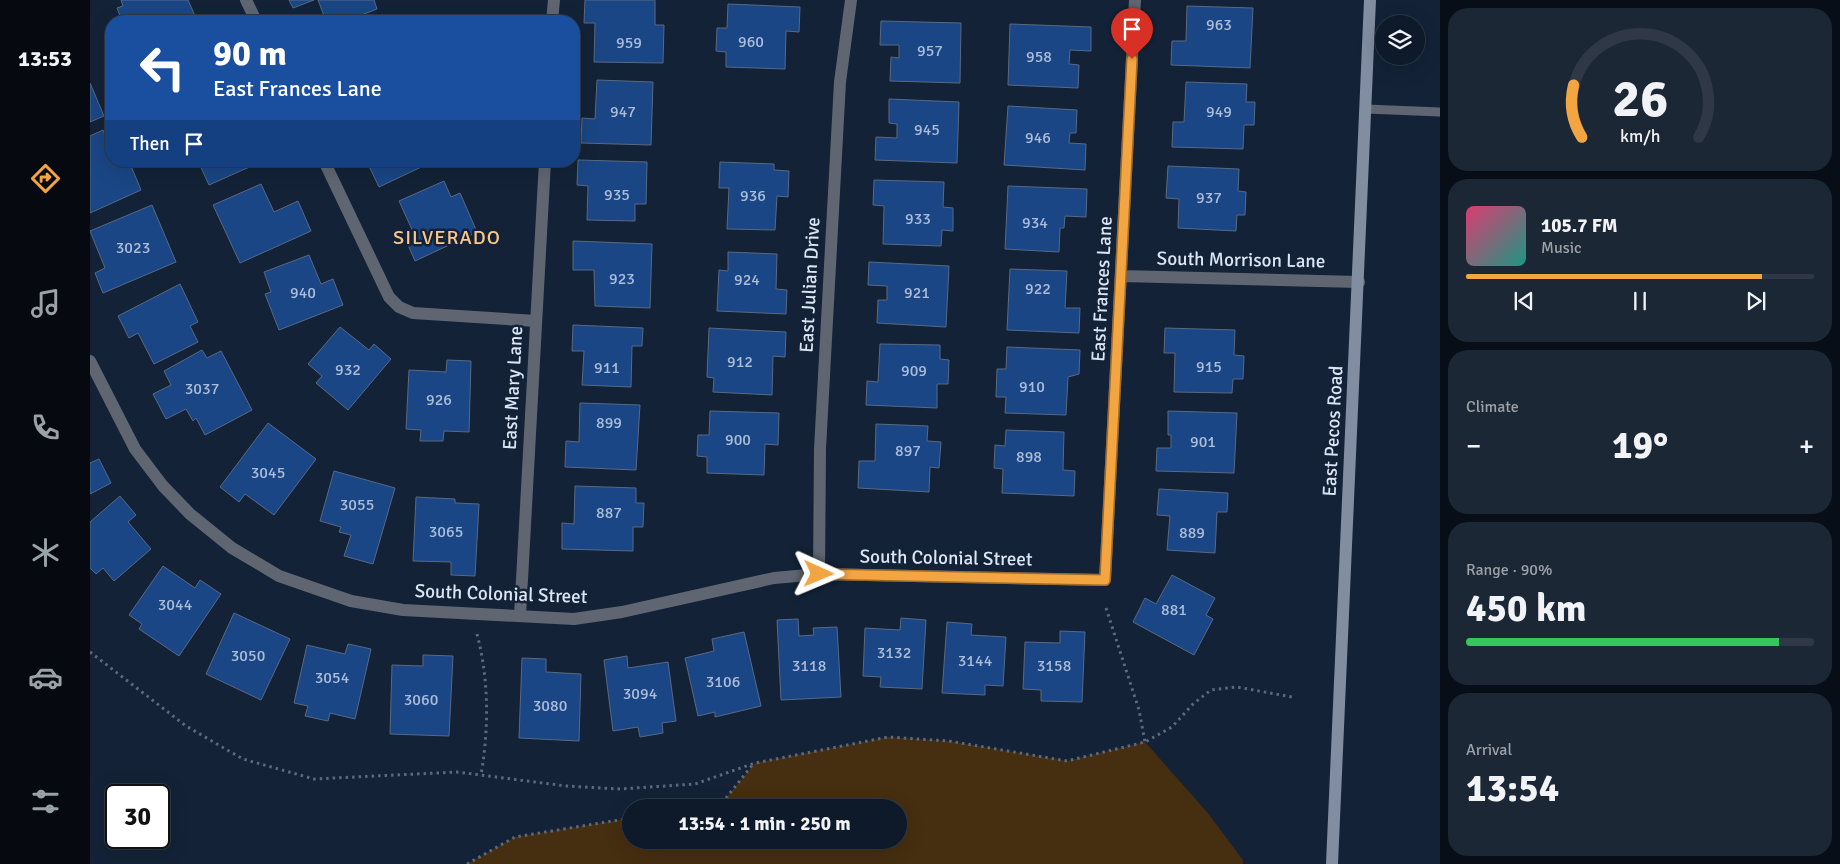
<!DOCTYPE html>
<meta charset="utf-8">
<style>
:root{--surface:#0e1a29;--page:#1c2735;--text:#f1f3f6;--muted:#9ba1a8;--line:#2e3846;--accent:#f2a541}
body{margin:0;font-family:Signika,sans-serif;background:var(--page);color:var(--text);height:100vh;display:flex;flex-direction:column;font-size:19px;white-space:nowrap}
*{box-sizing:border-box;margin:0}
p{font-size:16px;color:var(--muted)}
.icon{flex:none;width:28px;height:28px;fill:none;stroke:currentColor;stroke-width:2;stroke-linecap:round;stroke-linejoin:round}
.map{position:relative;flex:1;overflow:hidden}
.panel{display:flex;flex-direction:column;gap:8px;padding:8px;background:#080e17;width:400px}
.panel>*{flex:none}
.banner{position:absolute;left:15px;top:15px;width:475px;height:152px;border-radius:20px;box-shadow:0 5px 20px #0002,0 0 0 1px var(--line);background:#1a4fa0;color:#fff;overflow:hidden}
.buttons{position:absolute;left:1285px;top:15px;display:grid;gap:10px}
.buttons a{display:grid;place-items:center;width:50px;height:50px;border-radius:50%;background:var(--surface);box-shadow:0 5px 20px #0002,0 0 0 1px var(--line);font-size:25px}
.speed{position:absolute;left:15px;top:784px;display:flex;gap:10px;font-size:25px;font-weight:700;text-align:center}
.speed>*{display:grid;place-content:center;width:65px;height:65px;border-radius:50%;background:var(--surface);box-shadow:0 5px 20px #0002,0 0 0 1px var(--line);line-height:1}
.speed .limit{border:2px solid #111;border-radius:8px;background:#fff;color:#111}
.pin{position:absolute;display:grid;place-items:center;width:42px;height:42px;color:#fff;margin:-51px -21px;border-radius:50% 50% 50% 0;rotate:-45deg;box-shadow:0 0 5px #0007}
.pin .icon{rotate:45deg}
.me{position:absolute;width:55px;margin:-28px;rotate:91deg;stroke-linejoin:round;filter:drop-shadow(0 0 4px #0008)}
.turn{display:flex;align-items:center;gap:18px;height:105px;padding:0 25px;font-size:22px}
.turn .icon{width:65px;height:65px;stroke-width:2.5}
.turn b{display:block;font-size:35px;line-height:42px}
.then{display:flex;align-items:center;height:48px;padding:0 25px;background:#0003;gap:10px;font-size:19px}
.big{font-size:38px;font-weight:700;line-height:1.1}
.panel .widget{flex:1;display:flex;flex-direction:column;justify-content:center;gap:8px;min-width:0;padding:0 18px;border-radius:20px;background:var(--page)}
.panel .dial{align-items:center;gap:0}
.dial svg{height:130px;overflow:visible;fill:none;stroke:var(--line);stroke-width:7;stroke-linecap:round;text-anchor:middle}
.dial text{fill:var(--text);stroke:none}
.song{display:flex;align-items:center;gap:15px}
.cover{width:60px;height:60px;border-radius:8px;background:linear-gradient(135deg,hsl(340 70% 55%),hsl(170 70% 35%))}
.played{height:5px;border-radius:2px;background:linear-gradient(90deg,var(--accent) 85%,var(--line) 85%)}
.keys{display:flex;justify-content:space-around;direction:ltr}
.heat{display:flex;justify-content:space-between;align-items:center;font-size:28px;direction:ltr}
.charge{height:8px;border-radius:4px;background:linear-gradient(90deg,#34c759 90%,var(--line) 0)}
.trip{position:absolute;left:532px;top:799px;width:285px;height:50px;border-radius:25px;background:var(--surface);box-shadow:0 5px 20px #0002,0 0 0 1px var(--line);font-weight:700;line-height:50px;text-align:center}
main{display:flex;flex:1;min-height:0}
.tab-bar{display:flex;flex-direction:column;width:90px;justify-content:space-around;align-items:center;background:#060a10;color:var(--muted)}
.tab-bar .icon{width:35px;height:35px}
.tab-bar .active{color:var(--accent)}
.tab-bar b{font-size:22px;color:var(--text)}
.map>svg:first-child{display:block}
.green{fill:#462e10}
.building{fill:#1a4685;stroke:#586983}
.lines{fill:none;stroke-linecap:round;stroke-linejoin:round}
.path{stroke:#5c697c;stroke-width:3;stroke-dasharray:2.5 4;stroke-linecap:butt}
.lane{stroke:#5f6672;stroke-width:9}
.street{stroke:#5f6672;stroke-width:12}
.secondary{stroke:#818da0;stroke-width:12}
.route-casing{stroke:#9d6b2a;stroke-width:12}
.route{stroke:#f2a541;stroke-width:9}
.labels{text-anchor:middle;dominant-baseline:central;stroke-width:5;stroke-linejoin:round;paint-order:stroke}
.number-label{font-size:16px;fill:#abbdd8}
.street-label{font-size:19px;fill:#dbe5f4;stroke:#132237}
.neighbourhood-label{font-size:20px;letter-spacing:1px;fill:#fdc789;stroke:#132237}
</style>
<main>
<nav class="tab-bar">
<b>13:53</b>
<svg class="icon active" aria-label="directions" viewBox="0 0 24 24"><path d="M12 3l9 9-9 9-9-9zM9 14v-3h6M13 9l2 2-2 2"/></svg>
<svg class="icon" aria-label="music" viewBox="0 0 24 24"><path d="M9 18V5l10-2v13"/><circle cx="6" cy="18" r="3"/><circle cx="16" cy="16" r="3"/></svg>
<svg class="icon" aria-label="phone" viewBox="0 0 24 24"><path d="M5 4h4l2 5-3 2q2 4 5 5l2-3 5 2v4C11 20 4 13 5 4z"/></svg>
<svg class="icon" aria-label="climate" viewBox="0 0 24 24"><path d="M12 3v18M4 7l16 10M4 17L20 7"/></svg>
<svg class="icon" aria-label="car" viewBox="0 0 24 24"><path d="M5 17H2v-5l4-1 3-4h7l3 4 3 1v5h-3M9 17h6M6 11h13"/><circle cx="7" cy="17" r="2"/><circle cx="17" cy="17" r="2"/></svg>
<svg class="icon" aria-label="filters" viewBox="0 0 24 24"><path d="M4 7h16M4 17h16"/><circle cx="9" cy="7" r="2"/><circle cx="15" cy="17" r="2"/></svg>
</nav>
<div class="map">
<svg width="1350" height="864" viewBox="0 0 1350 864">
<rect width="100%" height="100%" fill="#132237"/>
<path class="green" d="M798,737L859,741L977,761L1055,742L1117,812L1153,860V864H377L425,837L541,818V840H809V808L605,807L636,798L665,763Z"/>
<path class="building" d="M31,0H98L105,16L92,21H32L27,8L33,6Z
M199,0H224L203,8Z
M228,0H284L287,9L256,21H236Z
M495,0H565V25H574L573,63L504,62L505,23H494Z
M638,4L710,7L709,32L696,31L695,69L636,67V52L626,51L627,28H637Z
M1097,6L1163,8L1160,68L1081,65L1082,41H1096Z
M791,21L871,23L870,83L800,81L801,57L809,58V45H790Z
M920,24L1001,27V51L980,50L979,64L989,65L988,88L918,85Z
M507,80L563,82L561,145L491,143L492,118L505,119Z
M1096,82L1157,84L1156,102H1165L1164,125H1154L1153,149L1082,147L1083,122H1094Z
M0,83L14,116L0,122Z
M799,99L869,102L867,163L785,160L786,137L807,138V124L799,123Z
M918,106L987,110L986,133H980L979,143L996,144L995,170L914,165Z
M13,130L21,149V161H39L51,190L0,213V136Z
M488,160L557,162L556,204H545V221L497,220L498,186L487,185Z
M108,161H173L119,185Z
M279,161H344L289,187L277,162Z
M630,162L684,164V170L699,171L698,197L687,196L685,230L637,229L639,188H629Z
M1078,166L1149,169L1148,191L1156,192L1155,215H1147L1146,231L1088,228L1089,199L1076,198Z
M784,180L854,182L853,207L863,208V231L852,230L851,246L793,244L794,206L783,205Z
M354,181L361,197L370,193L387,232L325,261L315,238L324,234L309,201Z
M171,184L184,212L208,201L221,231L150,263L123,205Z
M918,186L997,189L996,217L975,216L974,228H970L969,252L915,249Z
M62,205L86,262L13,293L5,273L15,268L0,231Z
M483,241L562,244L560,308L505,306L504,270H483Z
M638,252L687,254L686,289L697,290L696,314L627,311L629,270L638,271Z
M219,255L231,284L243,279L253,305L189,330L175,294L181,292L174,272Z
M779,262L859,266L856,327L787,323L788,300H797V286L778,285Z
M920,269L977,271L975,308H990L989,333L917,330Z
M90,284L108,322L100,326L108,342L64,364L48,333L39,338L28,316Z
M483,325L553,328L552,346H542L541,387L492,385L494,351H482Z
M250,327L279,350L284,344L301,359L258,410L226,383L232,376L218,364Z
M619,328L696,332L695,357L683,356L682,395L623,392L624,378L617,377Z
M1075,328L1145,330L1144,355L1154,356L1153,379H1143L1142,393L1084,392L1085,353H1074Z
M790,344L850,345V359L859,360L858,384H847V408L776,405L777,381L788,382Z
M917,347L990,350L989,374L978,377L976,415L915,413L916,397H906L907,369H916Z
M112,350L117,358L131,351L162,410L115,435L106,418L103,421L96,409L76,419L63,394L81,385L74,371Z
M357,360L381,361L379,432L354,431L353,441H330L331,430L316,429L319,370L356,372Z
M490,403L550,405L546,470L475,467L476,441L489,442Z
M620,411L689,413L688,445L675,444L674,475L617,473V457L607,456L608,435H619Z
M1078,411L1147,413L1144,473L1066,471L1067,448H1081V435H1078Z
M178,423L226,459L184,515L155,494L149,502L130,487Z
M786,424L838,426L837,441L851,442L849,468L840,467L839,492L768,488L769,461H785Z
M916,430L974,432L973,470L985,471L984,496L912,493L913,469L904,468L905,445L915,446Z
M9,459L21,483L0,494V463Z
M244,471L305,488L283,564L254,556L261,535L249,532L251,527L230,521Z
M485,486L546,488V503H554L553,527H543V551L472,549V523L484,524Z
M1069,489L1138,493L1137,512H1127L1125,553L1077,550L1080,516L1067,515Z
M30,496L46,515L38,522L61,549L24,581L13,568L6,574L0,568V522Z
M326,497L365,499V503L389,504L385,576L361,575V562L323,561Z
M73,566L105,588L110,580L131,594L89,656L49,629L52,624L39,615Z
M1082,575L1125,598L1116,615L1123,619L1104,655L1043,622L1055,598L1066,604Z
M144,613L200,639L171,700L116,674Z
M811,618L836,620L832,689L790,687L791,677L773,676L775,628L810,630Z
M708,619L709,636L724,635L723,628L747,627L751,697L691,700L687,620Z
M857,622L882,624L881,635L916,637L913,686L895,685V695L852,693Z
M970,631L995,632L992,702L951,701V690L933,689L935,642L970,643Z
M654,632L671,706L625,717V712L608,716L595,658L624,651L622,639Z
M258,644L281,649L265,719L240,713L238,721L215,716L218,706L204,703L217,645L255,654Z
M333,655L363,656L359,736L300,734L302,665L333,666Z
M537,656L538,668L578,662L586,721L572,723L573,733L550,737L548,727L523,731L514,660Z
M432,658L456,659V672L491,674L489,741L429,738Z"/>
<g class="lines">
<path class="path" d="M1016,608L1049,710L1055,742
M387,634C399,680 399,728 391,775
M0,652L96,726L153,759L224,779L367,772L476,786L530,789L605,784L665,763L798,737L859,741L977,761L1055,742L1082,727L1103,704L1121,690L1147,687L1202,697
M605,808L636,798L664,763
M377,864L425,837L541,818"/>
<path class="lane" d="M1276,109L1350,112"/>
<path class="street" d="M156,0L166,21
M462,21L464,0
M234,161L299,297L309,307L323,313L446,321
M1031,276L1269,282
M0,361L45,449L73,486L100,514L142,548L189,576L261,601L313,610L484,619L532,612L684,578L729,574L1015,580L1045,0
M729,574L730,449L750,82L761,0
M430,616L455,161"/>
<path class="secondary" d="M1242,864L1280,0"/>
</g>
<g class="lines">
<g class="route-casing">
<path id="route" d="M729,574L1015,580L1042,59"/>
</g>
<use href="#route" class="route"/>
</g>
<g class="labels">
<g class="number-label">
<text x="1129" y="25">963</text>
<text x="661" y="42">960</text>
<text x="539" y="43">959</text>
<text x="840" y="51">957</text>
<text x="949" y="57">958</text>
<text x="533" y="112">947</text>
<text x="1129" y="112">949</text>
<text x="837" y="130">945</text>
<text x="948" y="138">946</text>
<text x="527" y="195">935</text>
<text x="663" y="196">936</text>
<text x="1119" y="198">937</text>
<text x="828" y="219">933</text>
<text x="945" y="223">934</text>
<text x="43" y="248">3023</text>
<text x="532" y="279">923</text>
<text x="657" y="280">924</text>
<text x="948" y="289">922</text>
<text x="213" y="293">940</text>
<text x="827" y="293">921</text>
<text x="650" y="362">912</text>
<text x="1119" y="367">915</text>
<text x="517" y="368">911</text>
<text x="258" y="370">932</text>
<text x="824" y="371">909</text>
<text x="942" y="387">910</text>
<text x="112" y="389">3037</text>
<text x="349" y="400">926</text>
<text x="519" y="423">899</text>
<text x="648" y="440">900</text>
<text x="1113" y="442">901</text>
<text x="818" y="451">897</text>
<text x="939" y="457">898</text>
<text x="178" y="473">3045</text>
<text x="267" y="505">3055</text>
<text x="519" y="513">887</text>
<text x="356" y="532">3065</text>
<text x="1102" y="533">889</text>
<text x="85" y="605">3044</text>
<text x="1084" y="610">881</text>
<text x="804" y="653">3132</text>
<text x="158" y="656">3050</text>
<text x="885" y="661">3144</text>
<text x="719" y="666">3118</text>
<text x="964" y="666">3158</text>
<text x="242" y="678">3054</text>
<text x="633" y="682">3106</text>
<text x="550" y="694">3094</text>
<text x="331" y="700">3060</text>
<text x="460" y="706">3080</text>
</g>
<g class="street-label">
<text transform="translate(1151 260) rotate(1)">South Morrison Lane</text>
<text transform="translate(720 285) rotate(-87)">East Julian Drive</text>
<text transform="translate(1012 289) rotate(-87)">East Frances Lane</text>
<text transform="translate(423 388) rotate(-87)">East Mary Lane</text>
<text transform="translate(1243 431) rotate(-87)">East Pecos Road</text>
<text transform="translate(856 558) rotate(1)">South Colonial Street</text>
<text transform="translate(411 594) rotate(2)">South Colonial Street</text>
</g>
<g class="neighbourhood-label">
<text x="357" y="237">SILVERADO</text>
</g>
</g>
</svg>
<div class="buttons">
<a><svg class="icon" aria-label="layers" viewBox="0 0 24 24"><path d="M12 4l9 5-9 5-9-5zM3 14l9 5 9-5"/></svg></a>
</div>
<div class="speed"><div class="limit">30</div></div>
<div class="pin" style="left:1042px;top:59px;background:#d93025"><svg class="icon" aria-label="arrive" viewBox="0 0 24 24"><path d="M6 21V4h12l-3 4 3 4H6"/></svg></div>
<svg class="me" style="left:729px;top:574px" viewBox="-20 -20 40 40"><path d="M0-17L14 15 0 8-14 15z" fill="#f2a541" stroke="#fff" stroke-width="4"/></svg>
<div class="trip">13:54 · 1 min · 250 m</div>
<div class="banner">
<div class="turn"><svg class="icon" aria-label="left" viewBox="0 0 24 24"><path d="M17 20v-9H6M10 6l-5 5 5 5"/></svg><div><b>90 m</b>East Frances Lane</div></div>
<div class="then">Then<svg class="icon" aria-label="arrive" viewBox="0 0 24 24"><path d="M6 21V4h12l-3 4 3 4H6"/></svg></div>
</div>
</div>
<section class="panel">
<div class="widget dial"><svg viewBox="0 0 100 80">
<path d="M14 69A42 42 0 1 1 86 69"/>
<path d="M14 69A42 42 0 0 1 9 37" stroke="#f2a541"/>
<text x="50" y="56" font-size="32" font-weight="700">26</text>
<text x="50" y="72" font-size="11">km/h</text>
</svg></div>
<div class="widget">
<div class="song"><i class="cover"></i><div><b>105.7 FM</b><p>Music</p></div></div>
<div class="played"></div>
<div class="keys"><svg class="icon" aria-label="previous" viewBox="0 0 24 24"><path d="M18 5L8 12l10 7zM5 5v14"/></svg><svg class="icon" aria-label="pause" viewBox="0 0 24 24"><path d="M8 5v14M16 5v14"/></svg><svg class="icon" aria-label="next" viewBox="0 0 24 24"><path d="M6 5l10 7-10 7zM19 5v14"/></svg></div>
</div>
<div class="widget"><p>Climate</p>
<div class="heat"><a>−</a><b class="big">19°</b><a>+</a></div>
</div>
<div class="widget"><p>Range · 90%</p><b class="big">450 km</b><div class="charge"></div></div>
<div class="widget"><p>Arrival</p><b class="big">13:54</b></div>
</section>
</main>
